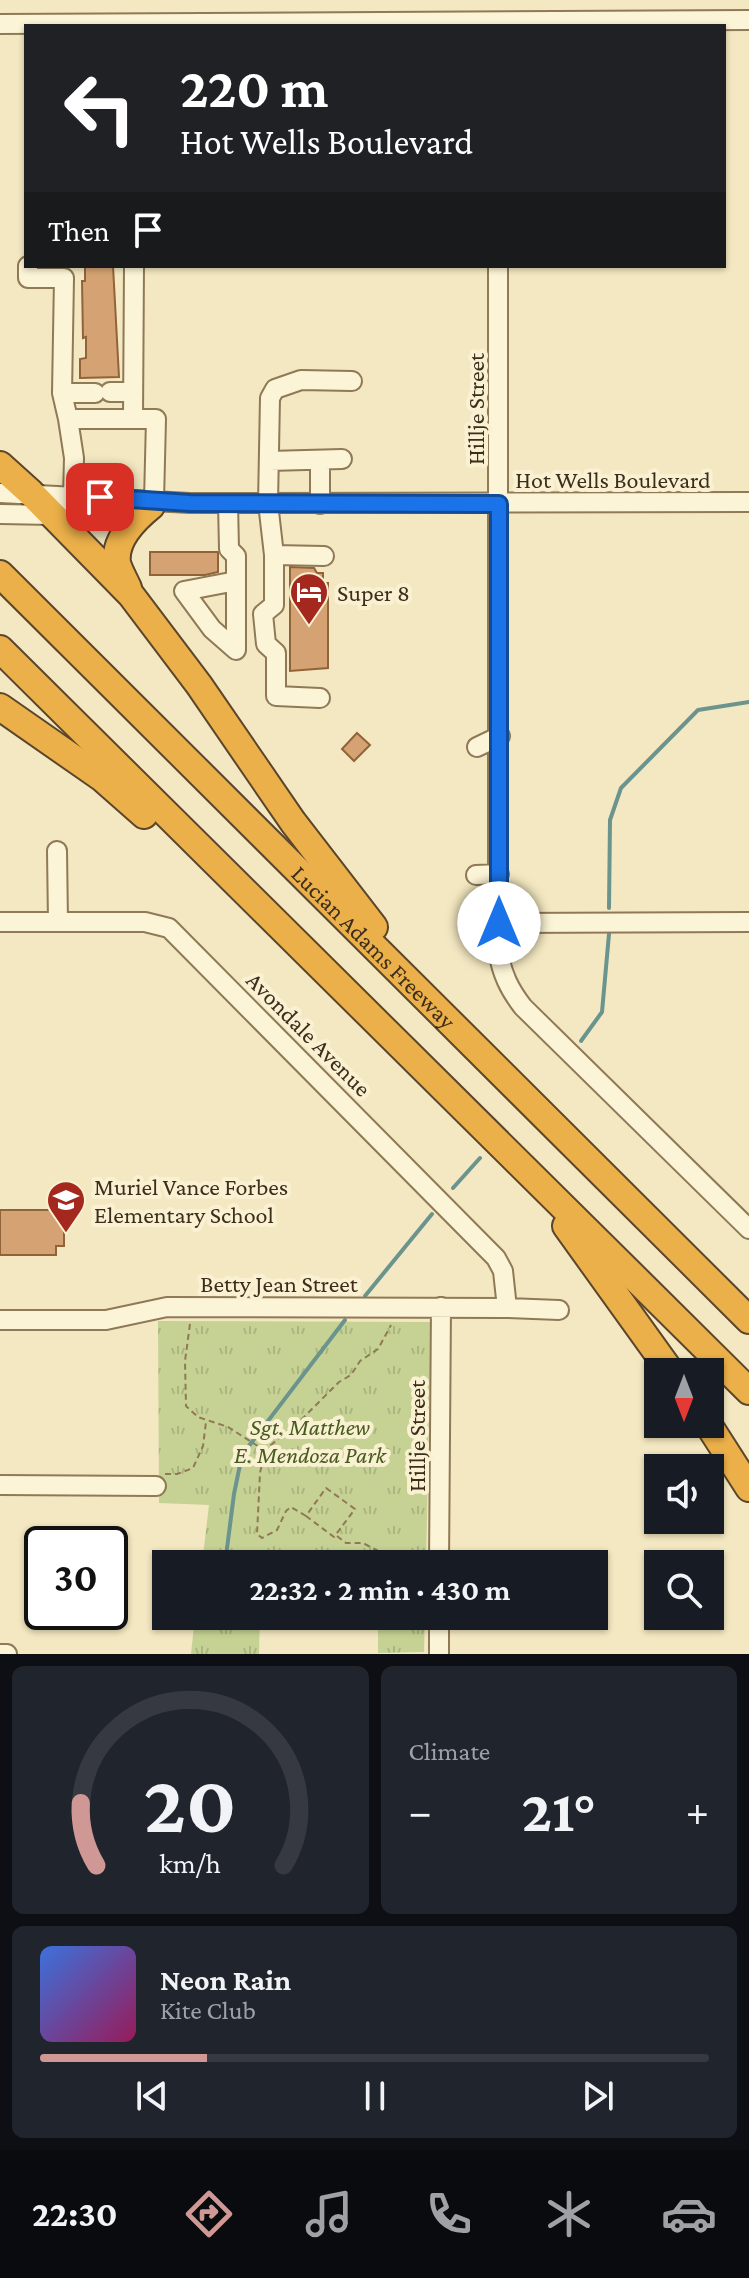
<!DOCTYPE html>
<meta charset="utf-8">
<style>
:root{--surface:#171b24;--page:#20242c;--text:#f1f3f6;--muted:#9ea1a6;--line:#363941;--accent:#cf9895}
body{margin:0;font-family:"Crimson Pro",serif;background:var(--page);color:var(--text);height:100vh;display:flex;flex-direction:column;font-size:30px;white-space:nowrap}
*{box-sizing:border-box;margin:0}
p{font-size:26px;color:var(--muted)}
.icon{flex:none;width:44px;height:44px;fill:none;stroke:currentColor;stroke-width:2;stroke-linecap:round;stroke-linejoin:round}
.map{position:relative;height:1654px;overflow:hidden}
.sheet{display:flex;flex-direction:column;gap:12px;padding:12px;background:#0d0f14;flex:1}
.sheet>*{flex:none}
.hud{position:absolute;left:24px;top:24px;width:702px;height:244px;border-radius:0px;box-shadow:0 2px 6px #0004;background:#202124;color:#fff;overflow:hidden}
.needle{width:52px;rotate:180deg}
.controls{position:absolute;left:644px;top:1358px;display:grid;gap:16px}
.controls a{display:grid;place-items:center;width:80px;height:80px;border-radius:0px;background:var(--surface);box-shadow:0 2px 6px #0004;font-size:40px}
.speed{position:absolute;left:24px;top:1526px;display:flex;gap:16px;font-size:40px;font-weight:700;text-align:center}
.speed>*{display:grid;place-content:center;width:104px;height:104px;border-radius:50%;background:var(--surface);box-shadow:0 2px 6px #0004;line-height:1}
.speed .limit{border:4px solid #111;border-radius:12px;background:#fff;color:#111}
.pin{position:absolute;display:grid;place-items:center;width:68px;height:68px;color:#fff;margin:-34px;border-radius:16px;box-shadow:0 4px 12px #0006}
.me{position:absolute;width:88px;margin:-44px;rotate:0deg;stroke-linejoin:round;filter:drop-shadow(0 0 6px #0008)}
.turn{display:flex;align-items:center;gap:28px;height:168px;padding:0 24px;font-size:36px}
.turn .icon{width:104px;height:104px;stroke-width:2.5}
.turn b{display:block;font-size:56px;line-height:68px}
.then{display:flex;align-items:center;height:76px;padding:0 24px;background:#0003;gap:16px;font-size:30px}
.big{font-size:60px;font-weight:700;line-height:1.1}
.sheet .card{flex:1;display:flex;flex-direction:column;justify-content:center;gap:12px;min-width:0;padding:0 28px;border-radius:12px;background:var(--page)}
.sheet .dial{align-items:center;gap:0}
.dial svg{height:208px;overflow:visible;fill:none;stroke:var(--line);stroke-width:7;stroke-linecap:round;text-anchor:middle}
.dial text{fill:var(--text);stroke:none}
.song{display:flex;align-items:center;gap:24px}
.cover{width:96px;height:96px;border-radius:12px;background:linear-gradient(135deg,hsl(220 70% 55%),hsl(330 70% 35%))}
.played{height:8px;border-radius:4px;background:linear-gradient(90deg,var(--accent) 25%,var(--line) 25%)}
.keys{display:flex;justify-content:space-around;direction:ltr}
.heat{display:flex;justify-content:space-between;align-items:center;font-size:44px;direction:ltr}
.sheet .tiles{flex:1;display:grid;gap:12px;grid-template-columns:1fr 1fr}
.card:last-child{grid-column:span 2}
.trip{position:absolute;left:152px;top:1550px;width:456px;height:80px;border-radius:0px;background:var(--surface);box-shadow:0 2px 6px #0004;font-weight:700;line-height:80px;text-align:center}
.tab-bar{display:flex;height:128px;justify-content:space-around;align-items:center;background:#090b0e;color:var(--muted)}
.tab-bar .icon{width:56px;height:56px}
.tab-bar .selected{color:var(--accent)}
.tab-bar b{font-size:36px;color:var(--text)}
.map>svg:first-child{display:block}
.grass{fill:url(#grass-tufts)}
.lines{fill:none;stroke-linecap:round;stroke-linejoin:round}
.stream{stroke:#6a948d;stroke-width:4}
.building{fill:#d5a373;stroke:#916339;stroke-width:2}
.minor-casing{stroke:#8f7956;stroke-width:22}
.highway-casing{stroke:#5c462b;stroke-width:30}
.path{stroke:#8f7956;stroke-width:2;stroke-dasharray:6 4;stroke-linecap:butt}
.minor{stroke:#fcf4d6;stroke-width:18}
.highway{stroke:#ebb049;stroke-width:26}
.route-casing{stroke:#114b97;stroke-width:20}
.route{stroke:#1a73e8;stroke-width:14}
.labels{text-anchor:middle;dominant-baseline:central;stroke-width:8;stroke-linejoin:round;paint-order:stroke}
.street-label{font-size:24px;fill:#3d2e1c;stroke:#f9f1d2}
.poi-label{font-size:24px;fill:#3d2e1c;stroke:#f9f1d2;text-anchor:start}
.park-label{font-size:24px;font-style:italic;fill:#485c20;stroke:#f9f1d2}
</style>
<div class="map">
<svg width="749" height="1654" viewBox="0 0 749 1654">
<defs>
<pattern id="grass-tufts" width="24" height="20" patternUnits="userSpaceOnUse" patternTransform="scale(2)"><rect width="24" height="20" fill="#c6d294"/><path d="M3 7l-1-3M5 7V3M7 7l1-3M15 17l-1-3M17 17v-4M19 17l1-3" fill="none" stroke="#abb57f"/></pattern>
</defs>
<rect width="100%" height="100%" fill="#f3e8c1"/>
<path class="grass" d="M158,1321L431,1322L426,1564H202L209,1505L159,1503Z
M195,1616H260L259,1654H191Z
M378,1616H425L424,1652L378,1653Z"/>
<g class="lines">
<path class="stream" d="M609,908L610,820L621,788L698,710L749,702
M581,1041L602,1012L609,934
M453,1188L480,1158
M365,1296L432,1214
M225,1564L234,1494L242,1455L345,1320"/>
</g>
<path class="building" d="M85,266H113L119,377L80,378V359L86,358V337L83,338L82,281H85Z
M150,552H218V572L205,575H150Z
M290,567L314,568L317,573H323V583H328V668L290,671Z
M357,733L370,745L354,761L342,749Z
M0,1210H64V1246H56V1255H0Z"/>
<g class="lines">
<g class="minor-casing">
<path id="minor" d="M0,24L749,20
M28,266V278H64L62,393L68,419
M498,266V951C502,974 509,989 523,1007L749,1229
M110,392H133
M62,393H95
M133,418L134,266
M320,460V504
M269,461L342,459
M0,493L190,503L749,502
M73,496L74,458L68,419H156L154,501
M228,503L229,549L236,556V650L212,629L184,591L236,581
M0,514L52,515L127,508
M274,555L324,556
M320,698L276,696V653L266,644L263,614L274,605V555L268,503L270,398L275,389L301,380L352,381
M477,747L500,736
M57,851L58,922
M476,875L499,874
M0,922H145L169,928L496,1258L503,1271L507,1308
M499,923L749,922
M0,1320H106L167,1307L507,1308L559,1310
M0,1485L156,1486
M439,1564L441,1307
M0,1654H7
M439,1654V1616"/>
</g>
<g class="highway-casing">
<g id="highway">
<path d="M0,465L31,493L131,595L199,685L293,822L374,927"/>
<path id="s1" d="M0,574L749,1320"/>
<path d="M128,588C125,581 119,571 117,563C114,540 135,519 151,506"/>
<path d="M0,649L749,1391"/>
<path d="M0,707L102,778L144,815"/>
<path d="M566,1226L671,1372"/>
<path d="M708,1424L749,1488"/>
</g>
</g>
<path class="path" d="M190,1324L185,1361L186,1406L198,1417L228,1427L264,1450
M165,1474H177L193,1468L203,1446L206,1422
M326,1488L355,1509L334,1537L306,1516Z
M306,1516L291,1507L286,1511L277,1530L262,1538L257,1534L260,1473L265,1450L302,1419L339,1382L351,1375L360,1361L378,1349L391,1325
M337,1536L346,1543H363L403,1564"/>
<use href="#minor" class="minor"/>
<use href="#highway" class="highway"/>
</g>
<g class="lines">
<g class="route-casing">
<path id="route" d="M100,497L190,503L499,504V923"/>
</g>
<use href="#route" class="route"/>
</g>
<defs>
<g id="hotel-pin" transform="scale(2)"><path d="M0 17L-7.5 6A9.5 9.5 0 1 1 7.5 6Z" fill="#a5281f" stroke="#f9f1d2"/><path d="M-6-4.5h1.5V1H6V5H4.5V3h-9V5H-6ZM-4 0a1.8 1.8 0 1 1 3.6 0ZM.5 0V-2.5h3Q6-2.5 6 0Z" fill="#fff"/></g>
<g id="school-pin" transform="scale(2)"><path d="M0 17L-7.5 6A9.5 9.5 0 1 1 7.5 6Z" fill="#a5281f" stroke="#f9f1d2"/><path d="M0-5L7-2L0 1L-7-2ZM-4 1L0 2.5L4 1V4Q0 6-4 4Z" fill="#fff"/></g>
</defs>
<g fill-rule="evenodd">
<use href="#hotel-pin" x="309" y="592"/>
<use href="#school-pin" x="66" y="1200"/>
</g>
<g class="labels">
<g class="street-label">
<text transform="translate(475 409) rotate(-90)">Hillje Street</text>
<text x="613" y="479">Hot Wells Boulevard</text>
<text stroke="none"><textPath href="#s1" startOffset="528">Lucian Adams Freeway</textPath></text>
<text transform="translate(309 1034) rotate(45)">Avondale Avenue</text>
<text x="279" y="1283">Betty Jean Street</text>
<text transform="translate(416 1436) rotate(-90)">Hillje Street</text>
</g>
<g class="poi-label">
<text x="337" y="592">Super 8</text>
<text x="94" y="1186">Muriel Vance Forbes<tspan x="94" dy="28">Elementary School</tspan></text>
</g>
<g class="park-label">
<text x="310" y="1426">Sgt. Matthew<tspan x="310" dy="28">E. Mendoza Park</tspan></text>
</g>
</g>
</svg>
<div class="controls">
<a><svg class="needle" viewBox="-14 -14 28 28"><path d="M0-13l5 13h-10z" fill="#e53935"/><path d="M0 13l5-13h-10z" fill="#9ea1a6"/></svg></a>
<a><svg class="icon" aria-label="sound" viewBox="0 0 24 24"><path d="M4 9h4l5-4v14l-5-4H4zM17 9q2 3 0 6"/></svg></a>
<a><svg class="icon" aria-label="search" viewBox="0 0 24 24"><circle cx="10" cy="10" r="6"/><path d="M15 15l6 6"/></svg></a>
</div>
<div class="speed"><div class="limit">30</div></div>
<div class="pin" style="left:100px;top:497px;background:#d93025"><svg class="icon" aria-label="arrive" viewBox="0 0 24 24"><path d="M6 21V4h12l-3 4 3 4H6"/></svg></div>
<svg class="me" style="left:499px;top:923px" viewBox="-20 -20 40 40"><circle r="19" fill="#fff"/><path d="M0-13L10 11 0 6-10 11z" fill="#1a73e8"/></svg>
<div class="trip">22:32 · 2 min · 430 m</div>
<div class="hud">
<div class="turn"><svg class="icon" aria-label="left" viewBox="0 0 24 24"><path d="M17 20v-9H6M10 6l-5 5 5 5"/></svg><div><b>220 m</b>Hot Wells Boulevard</div></div>
<div class="then">Then<svg class="icon" aria-label="arrive" viewBox="0 0 24 24"><path d="M6 21V4h12l-3 4 3 4H6"/></svg></div>
</div>
</div>
<section class="sheet">
<div class="tiles">
<div class="card dial"><svg viewBox="0 0 100 80">
<path d="M14 69A42 42 0 1 1 86 69"/>
<path d="M14 69A42 42 0 0 1 8 45" stroke="#cf9895"/>
<text x="50" y="56" font-size="32" font-weight="700">20</text>
<text x="50" y="72" font-size="11">km/h</text>
</svg></div>
<div class="card"><p>Climate</p>
<div class="heat"><a>−</a><b class="big">21°</b><a>+</a></div>
</div>
<div class="card">
<div class="song"><i class="cover"></i><div><b>Neon Rain</b><p>Kite Club</p></div></div>
<div class="played"></div>
<div class="keys"><svg class="icon" aria-label="previous" viewBox="0 0 24 24"><path d="M18 5L8 12l10 7zM5 5v14"/></svg><svg class="icon" aria-label="pause" viewBox="0 0 24 24"><path d="M8 5v14M16 5v14"/></svg><svg class="icon" aria-label="next" viewBox="0 0 24 24"><path d="M6 5l10 7-10 7zM19 5v14"/></svg></div>
</div>
</div>
</section>
<nav class="tab-bar">
<b>22:30</b>
<svg class="icon selected" aria-label="directions" viewBox="0 0 24 24"><path d="M12 3l9 9-9 9-9-9zM9 14v-3h6M13 9l2 2-2 2"/></svg>
<svg class="icon" aria-label="music" viewBox="0 0 24 24"><path d="M9 18V5l10-2v13"/><circle cx="6" cy="18" r="3"/><circle cx="16" cy="16" r="3"/></svg>
<svg class="icon" aria-label="phone" viewBox="0 0 24 24"><path d="M5 4h4l2 5-3 2q2 4 5 5l2-3 5 2v4C11 20 4 13 5 4z"/></svg>
<svg class="icon" aria-label="climate" viewBox="0 0 24 24"><path d="M12 3v18M4 7l16 10M4 17L20 7"/></svg>
<svg class="icon" aria-label="car" viewBox="0 0 24 24"><path d="M5 17H2v-5l4-1 3-4h7l3 4 3 1v5h-3M9 17h6M6 11h13"/><circle cx="7" cy="17" r="2"/><circle cx="17" cy="17" r="2"/></svg>
</nav>
